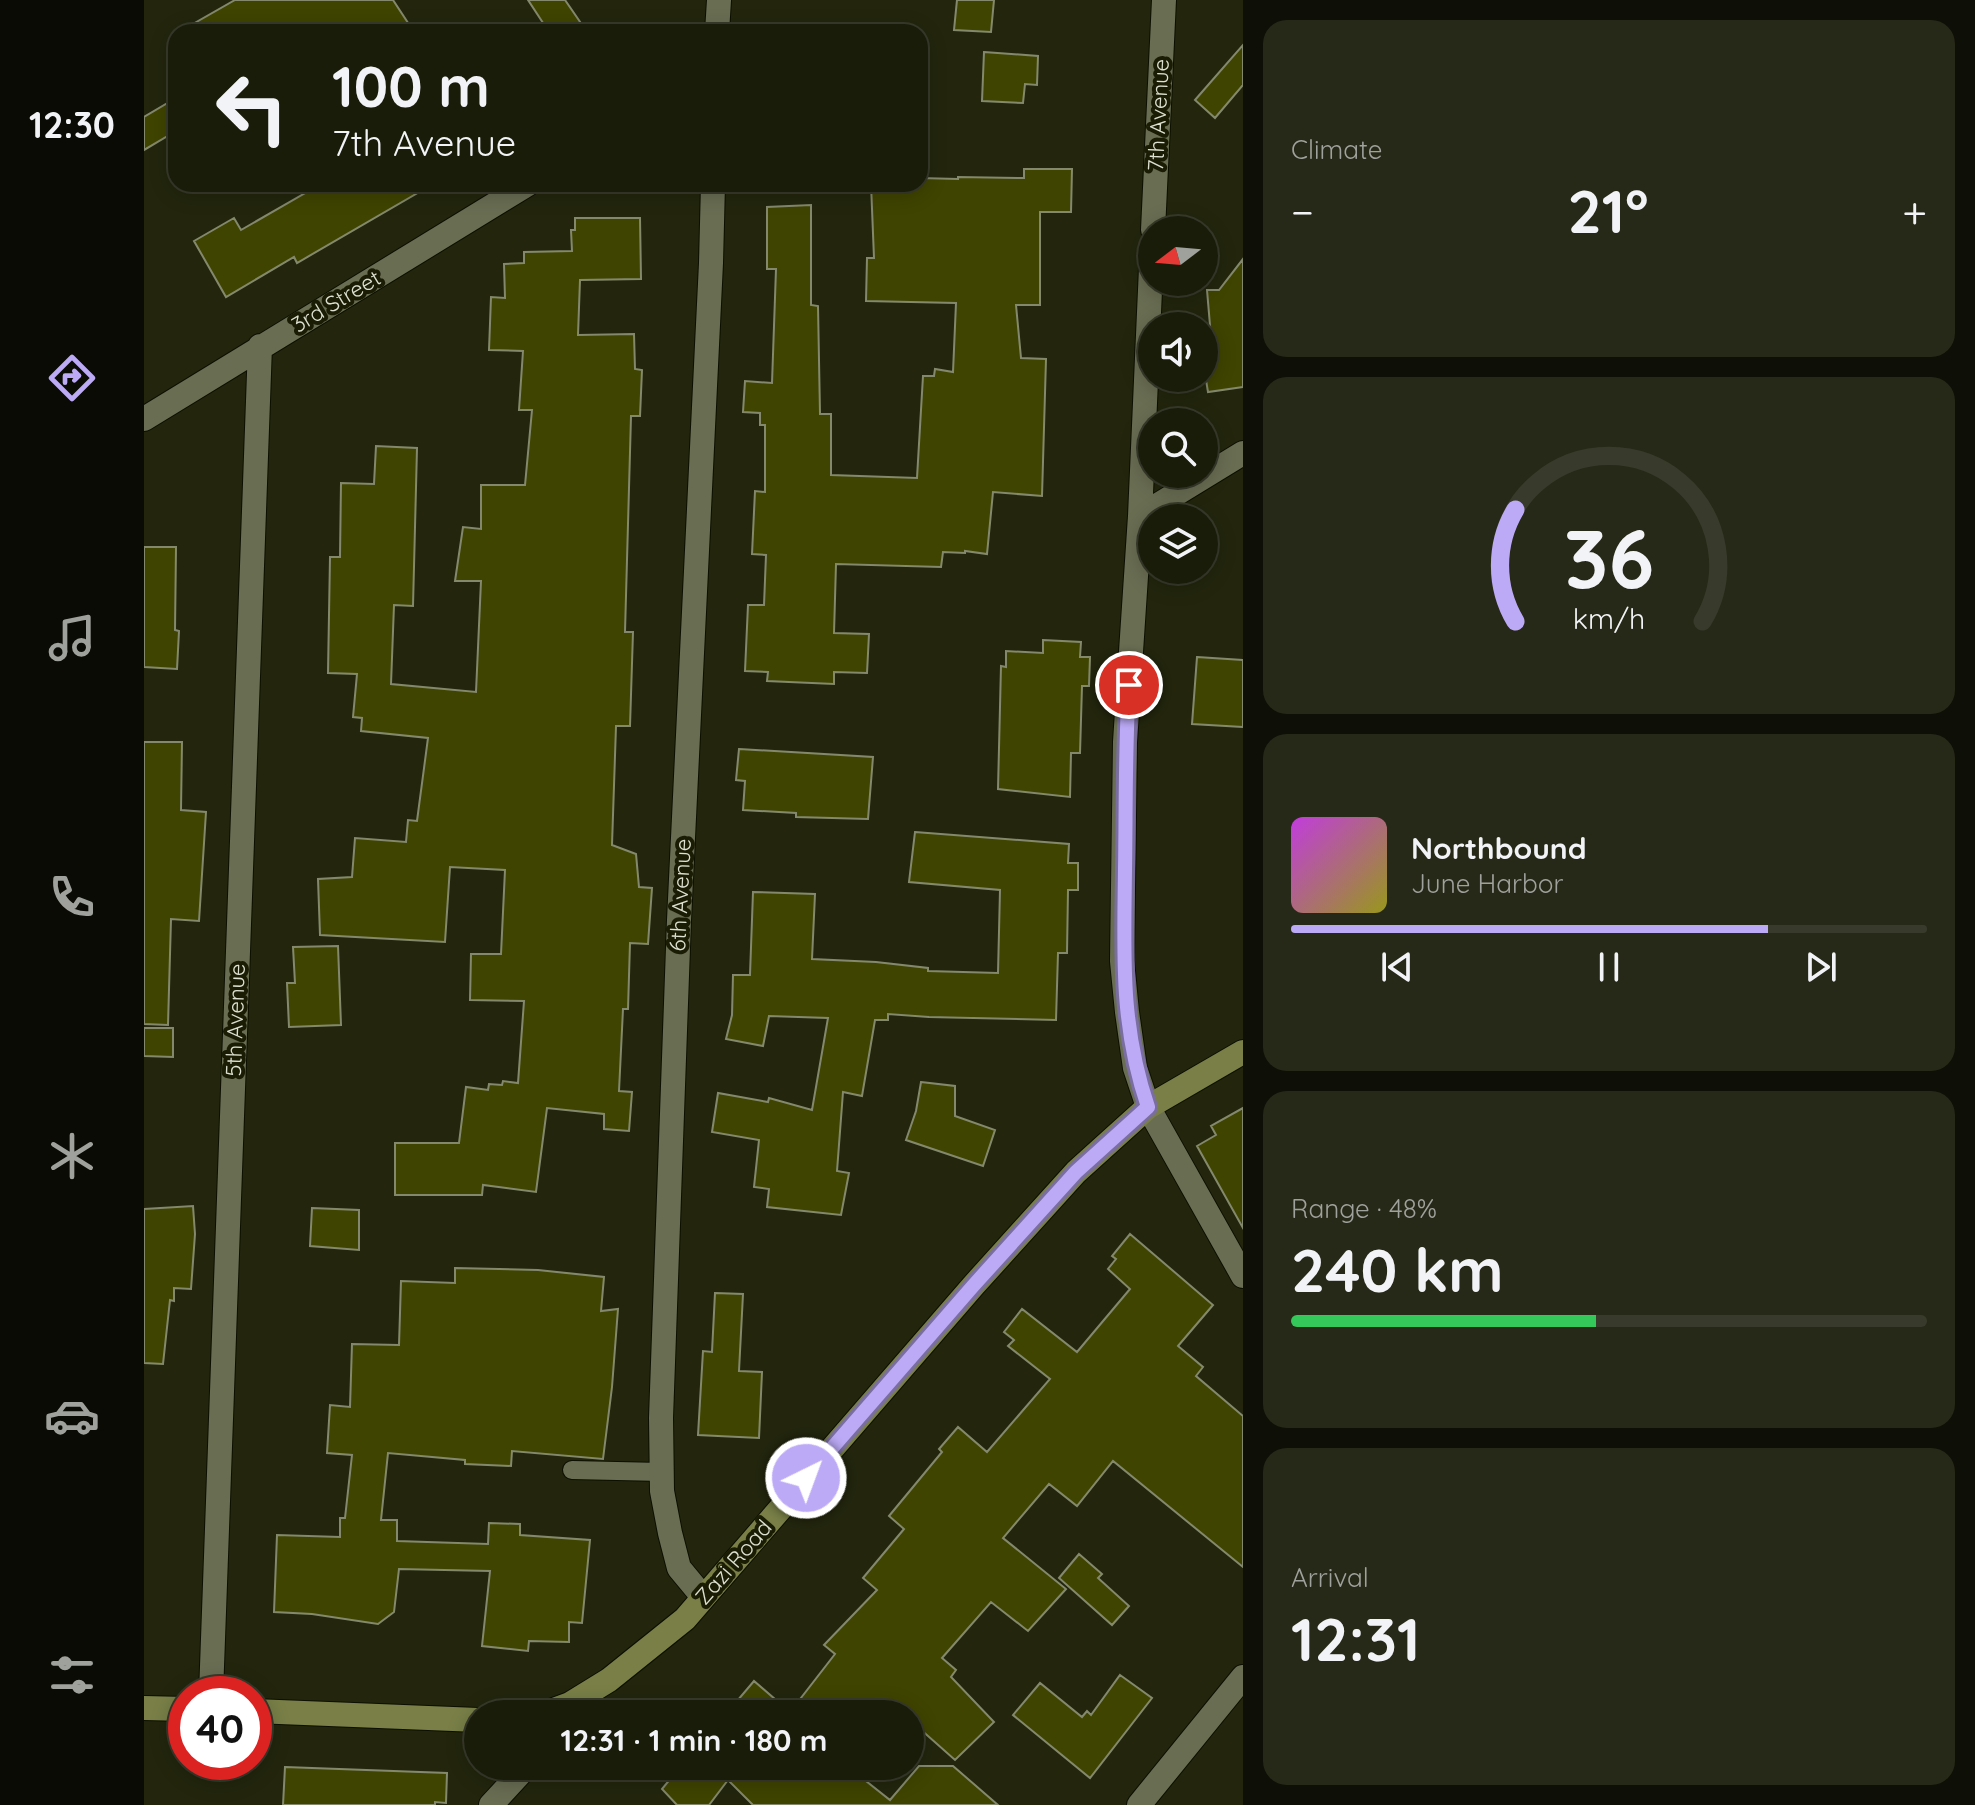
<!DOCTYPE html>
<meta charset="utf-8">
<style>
:root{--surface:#1a1c0a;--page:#272918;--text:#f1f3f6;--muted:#9fa19c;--line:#383a2b;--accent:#bcaaf6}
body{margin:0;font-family:Quicksand,sans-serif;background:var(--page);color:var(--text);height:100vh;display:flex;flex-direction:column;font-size:30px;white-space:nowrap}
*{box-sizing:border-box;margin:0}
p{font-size:26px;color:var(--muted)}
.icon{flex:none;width:44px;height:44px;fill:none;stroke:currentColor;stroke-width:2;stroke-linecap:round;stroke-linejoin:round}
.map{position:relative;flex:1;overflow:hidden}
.sheet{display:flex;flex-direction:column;gap:20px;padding:20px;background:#0e0f06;width:732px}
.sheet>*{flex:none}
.hud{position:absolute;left:24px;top:24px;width:760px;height:168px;border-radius:24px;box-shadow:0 4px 20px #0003,0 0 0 2px var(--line);background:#1a1c0a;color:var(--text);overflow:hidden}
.needle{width:52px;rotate:254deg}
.buttons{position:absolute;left:994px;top:216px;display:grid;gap:16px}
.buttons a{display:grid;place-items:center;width:80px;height:80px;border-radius:50%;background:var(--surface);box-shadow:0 4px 20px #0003,0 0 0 2px var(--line);font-size:40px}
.speed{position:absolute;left:24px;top:1676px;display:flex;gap:16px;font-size:40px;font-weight:700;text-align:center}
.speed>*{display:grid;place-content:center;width:104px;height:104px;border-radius:50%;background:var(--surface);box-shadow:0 4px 20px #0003,0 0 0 2px var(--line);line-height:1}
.speed .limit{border:12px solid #d22;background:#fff;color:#111}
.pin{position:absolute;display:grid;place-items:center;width:68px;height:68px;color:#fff;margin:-34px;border:4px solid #fff;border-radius:50%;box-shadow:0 2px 8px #0007}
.me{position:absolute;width:88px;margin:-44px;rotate:42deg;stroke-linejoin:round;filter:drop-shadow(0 0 6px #0008)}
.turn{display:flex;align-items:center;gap:28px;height:168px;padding:0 32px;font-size:36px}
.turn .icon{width:104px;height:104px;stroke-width:2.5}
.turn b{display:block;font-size:56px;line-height:68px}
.big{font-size:60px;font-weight:700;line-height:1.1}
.sheet .tile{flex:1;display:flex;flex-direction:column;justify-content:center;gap:12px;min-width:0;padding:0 28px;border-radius:24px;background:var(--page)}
.sheet .dial{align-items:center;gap:0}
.dial svg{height:208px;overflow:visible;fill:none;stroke:var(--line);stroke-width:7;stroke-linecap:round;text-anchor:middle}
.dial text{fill:var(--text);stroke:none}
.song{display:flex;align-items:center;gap:24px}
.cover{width:96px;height:96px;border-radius:12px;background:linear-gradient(135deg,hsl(290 70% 55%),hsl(60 70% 35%))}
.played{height:8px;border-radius:4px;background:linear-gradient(90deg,var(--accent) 75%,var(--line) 75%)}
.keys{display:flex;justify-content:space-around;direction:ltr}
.heat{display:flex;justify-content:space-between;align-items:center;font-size:44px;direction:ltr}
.charge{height:12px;border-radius:6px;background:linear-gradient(90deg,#34c759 48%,var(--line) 0)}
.trip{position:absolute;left:320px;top:1700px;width:460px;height:80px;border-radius:40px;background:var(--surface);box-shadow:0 4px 20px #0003,0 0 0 2px var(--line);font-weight:700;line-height:80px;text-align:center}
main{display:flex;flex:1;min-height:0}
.tab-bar{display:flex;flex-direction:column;width:144px;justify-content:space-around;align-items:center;background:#0a0b04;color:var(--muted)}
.tab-bar .icon{width:56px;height:56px}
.tab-bar .active{color:var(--accent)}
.tab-bar b{font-size:36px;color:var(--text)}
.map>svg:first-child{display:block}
.building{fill:#3f4400;stroke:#84896d;stroke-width:2}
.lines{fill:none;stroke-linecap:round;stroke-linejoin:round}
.lane-casing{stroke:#0d0f00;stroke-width:20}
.street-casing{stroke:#0d0f00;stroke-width:26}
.secondary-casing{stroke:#0d0f00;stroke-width:26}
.lane{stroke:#696d52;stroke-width:18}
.street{stroke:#696d52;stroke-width:24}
.secondary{stroke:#797f47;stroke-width:24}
.route-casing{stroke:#7a6ea0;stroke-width:20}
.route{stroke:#bcaaf6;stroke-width:14}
.labels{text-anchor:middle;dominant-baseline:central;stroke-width:8;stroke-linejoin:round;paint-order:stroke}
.street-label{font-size:22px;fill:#dee1d1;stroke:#1a1c04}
</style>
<main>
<nav class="tab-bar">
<b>12:30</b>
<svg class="icon active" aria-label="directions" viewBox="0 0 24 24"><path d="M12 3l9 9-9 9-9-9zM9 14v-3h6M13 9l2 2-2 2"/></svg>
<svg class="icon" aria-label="music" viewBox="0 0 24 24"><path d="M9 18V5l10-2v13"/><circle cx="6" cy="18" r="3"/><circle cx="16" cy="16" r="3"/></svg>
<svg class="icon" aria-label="phone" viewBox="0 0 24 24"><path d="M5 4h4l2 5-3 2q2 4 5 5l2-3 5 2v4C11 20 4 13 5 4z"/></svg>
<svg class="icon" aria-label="climate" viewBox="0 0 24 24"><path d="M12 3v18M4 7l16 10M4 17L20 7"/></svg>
<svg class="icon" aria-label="car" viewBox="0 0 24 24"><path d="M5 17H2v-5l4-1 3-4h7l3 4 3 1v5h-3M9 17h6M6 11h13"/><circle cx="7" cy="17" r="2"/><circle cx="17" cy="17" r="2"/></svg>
<svg class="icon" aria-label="filters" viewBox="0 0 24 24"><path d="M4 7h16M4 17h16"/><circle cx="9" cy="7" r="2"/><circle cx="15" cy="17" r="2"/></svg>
</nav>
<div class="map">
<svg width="1099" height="1805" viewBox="0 0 1099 1805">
<rect width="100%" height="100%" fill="#23260d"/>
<path class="building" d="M91,0H249L270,32H35Z
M384,0H421L443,32H405Z
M813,0H850L847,32L810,30Z
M1099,45V85L1071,118L1051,100Z
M840,52L894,56L893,85L881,84L879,103L838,101Z
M32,98V131L0,150V117Z
M880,169H928L927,212H896V305H872L877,358L902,359L898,496L849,492L843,554L821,551V553L799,552L797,567L692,564L690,633L725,634L723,673L690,672V684L623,681L624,672L601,671L604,605H620L622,555L608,554L611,491L621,492V425H616V413L599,412L601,381L628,383L632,269H623V207L667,205V305L674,306L676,414H687V475L773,478L779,376H790L791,369L809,372L812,303L722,301L723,258H730L727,184H776V178L814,179V177L880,178Z
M177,184H289L153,263L150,257L82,297L50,241L90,218L97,230Z
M431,218H496L497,279L436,280L434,335L490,334L491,369L498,370L496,416H487L481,632H489L486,726H472L468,845L492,854L495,887L508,888L504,944L486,943L484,1009H479L475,1091L488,1092L485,1131L460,1129V1114L403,1108L392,1192L339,1185L338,1195H251V1143H315L322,1087L344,1090L345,1084L358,1085L359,1081L374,1083L380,1001L326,1000L327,954H357L361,870L306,867L301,942L176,935L174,879L208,877L211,838L262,842L264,820L273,821L284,738L217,731L218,718L209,717L213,674L184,673L186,557H196L197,483L230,484L232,446L273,448L269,606L250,605L247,684L332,692L337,581H311L319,527L337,529V485H381L388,410H375L379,351L345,350L347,297L361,298L360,264L380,263V252L428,251L427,230H431Z
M1099,259V387L1064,392L1060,368V338L1067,337L1063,290H1075Z
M0,547H32L31,630L35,631L33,669L0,667Z
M899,640L937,642L936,657H946L945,686H938L936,753H927L926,797L854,789L857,666L862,667V651L899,653Z
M1053,657L1099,660V727L1048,724Z
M0,742H38L37,810L62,812L55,921L27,919L24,1025L0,1024Z
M595,749L729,757L724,819L652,817V813L599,810L601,781L592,780Z
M771,832L925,844L924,863H934V890H924L923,953H914L912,1020L785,1017L744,1014V1020H731L718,1096L699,1092L693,1171L705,1173L697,1215L623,1207L625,1189L610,1187L615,1140L568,1132L574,1093L624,1102L625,1098L668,1110L684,1018L625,1016L619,1046L582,1039L588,1015L589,975H606L609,892L671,894L668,959L732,962L784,968V971L854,973L856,890L765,882Z
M194,946L197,1025L145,1027L143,983H151L149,947Z
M0,1028H29V1057L0,1056Z
M777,1082L811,1086V1116L851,1130L839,1166L762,1140L772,1111Z
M1099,1108V1228L1053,1146L1072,1135L1067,1126Z
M49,1206L51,1234L47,1289L30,1288V1301L26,1300L19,1364L0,1363V1209Z
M168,1208L215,1210V1250L166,1246Z
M986,1234L1069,1305L1034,1346L1059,1367L1052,1376L1099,1416V1567L969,1461L933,1506L905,1484L859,1538L922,1589L884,1631L847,1602L798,1658L812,1670L807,1677L850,1722L811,1760L766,1720V1714H582L610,1681L646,1712L691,1654L680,1645L733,1590L719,1578L760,1529L745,1516L798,1452L795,1449L814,1427L843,1452L906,1379L864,1346L870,1340L860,1332L878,1309L933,1352L986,1289L964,1269L972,1259L968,1256Z
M311,1268L394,1270L460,1277L457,1311L474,1309L468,1387L459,1459L368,1451L367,1466L321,1464V1460L244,1453L237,1520H253V1541L344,1544L345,1523L376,1524V1535L446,1540L438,1623L425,1622V1642L385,1641L384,1651L338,1646L346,1571L255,1569L250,1612L234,1624L168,1614L130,1612L133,1535L196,1537V1518H201L208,1455L183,1453L186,1405L206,1407L208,1344L255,1345L257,1281L311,1283Z
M571,1293L599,1294L595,1371L618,1372L615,1438L554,1435L559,1351L568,1352Z
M935,1554L958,1574L954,1578L985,1606L968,1625L915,1578Z
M976,1675L1008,1698L946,1778L869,1715L896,1683L938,1717L943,1711L947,1715Z
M537,1766H703L746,1800L775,1766H809L854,1805H609L584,1780L565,1805H533L518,1789Z
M141,1767L303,1773L302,1803L291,1802V1805H139Z"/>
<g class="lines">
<g class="lane-casing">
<path id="lane" d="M428,1470L518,1472"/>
</g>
<g class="street-casing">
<path id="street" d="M573,32L575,0
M1009,230L1020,0
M1008,245L996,516L981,742L978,961L983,1012L991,1068L1004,1107L1099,1276
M0,419L384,184
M996,516L1099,453
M559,1597L535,1568L526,1533L518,1491L517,1418L535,920L567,263L569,184
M67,1694L116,346
M347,1805L383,1766
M995,1805L1099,1677"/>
</g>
<g class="secondary-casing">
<path id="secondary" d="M0,1708L42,1709
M110,1711L334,1720
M399,1714L426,1704L465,1680L541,1619L829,1286L932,1172L1004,1107L1099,1052"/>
</g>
<use href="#lane" class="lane"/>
<use href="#street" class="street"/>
<use href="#secondary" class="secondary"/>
</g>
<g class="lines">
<g class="route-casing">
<path id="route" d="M662,1478L829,1286L932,1172L1004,1107C976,1025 980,954 981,870C982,808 981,747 985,685"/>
</g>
<use href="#route" class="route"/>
</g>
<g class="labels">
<g class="street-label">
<text transform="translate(1014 115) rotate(-87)">7th Avenue</text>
<text transform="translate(192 301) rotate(-31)">3rd Street</text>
<text transform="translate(536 895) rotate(-87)">6th Avenue</text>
<text transform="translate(91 1020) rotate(-88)">5th Avenue</text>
<text transform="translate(589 1562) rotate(-49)">Zazi Road</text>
</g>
</g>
</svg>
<div class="buttons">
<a><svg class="needle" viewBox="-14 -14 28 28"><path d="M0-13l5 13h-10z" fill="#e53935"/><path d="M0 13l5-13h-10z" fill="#9fa19c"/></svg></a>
<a><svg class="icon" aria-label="sound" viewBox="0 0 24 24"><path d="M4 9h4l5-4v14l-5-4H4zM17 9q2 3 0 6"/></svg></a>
<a><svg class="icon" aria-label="search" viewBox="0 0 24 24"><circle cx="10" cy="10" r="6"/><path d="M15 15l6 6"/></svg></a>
<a><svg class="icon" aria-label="layers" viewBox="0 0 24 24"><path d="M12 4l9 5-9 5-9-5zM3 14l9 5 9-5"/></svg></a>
</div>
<div class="speed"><div class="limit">40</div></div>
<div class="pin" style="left:985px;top:685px;background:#d93025"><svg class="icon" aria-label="arrive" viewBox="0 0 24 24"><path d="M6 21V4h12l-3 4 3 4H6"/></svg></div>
<svg class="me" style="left:662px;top:1478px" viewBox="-20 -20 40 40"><circle r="17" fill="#bcaaf6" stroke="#fff" stroke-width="3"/><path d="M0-11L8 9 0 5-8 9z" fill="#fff"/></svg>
<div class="trip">12:31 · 1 min · 180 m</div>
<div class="hud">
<div class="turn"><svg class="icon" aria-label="left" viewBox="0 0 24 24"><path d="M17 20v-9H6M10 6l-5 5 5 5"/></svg><div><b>100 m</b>7th Avenue</div></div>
</div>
</div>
<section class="sheet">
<div class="tile"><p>Climate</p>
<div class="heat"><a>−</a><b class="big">21°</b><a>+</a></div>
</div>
<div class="tile dial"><svg viewBox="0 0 100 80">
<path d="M14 69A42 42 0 1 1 86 69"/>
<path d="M14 69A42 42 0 0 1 14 26" stroke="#bcaaf6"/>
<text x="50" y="56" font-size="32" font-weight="700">36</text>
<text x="50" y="72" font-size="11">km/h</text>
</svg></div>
<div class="tile">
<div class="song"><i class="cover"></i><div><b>Northbound</b><p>June Harbor</p></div></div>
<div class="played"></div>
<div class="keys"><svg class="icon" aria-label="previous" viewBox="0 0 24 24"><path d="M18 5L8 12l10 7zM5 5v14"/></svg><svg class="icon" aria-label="pause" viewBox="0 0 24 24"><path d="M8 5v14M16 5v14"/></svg><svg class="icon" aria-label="next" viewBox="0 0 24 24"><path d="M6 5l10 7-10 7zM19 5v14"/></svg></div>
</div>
<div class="tile"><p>Range · 48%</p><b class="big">240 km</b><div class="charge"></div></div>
<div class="tile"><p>Arrival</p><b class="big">12:31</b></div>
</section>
</main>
